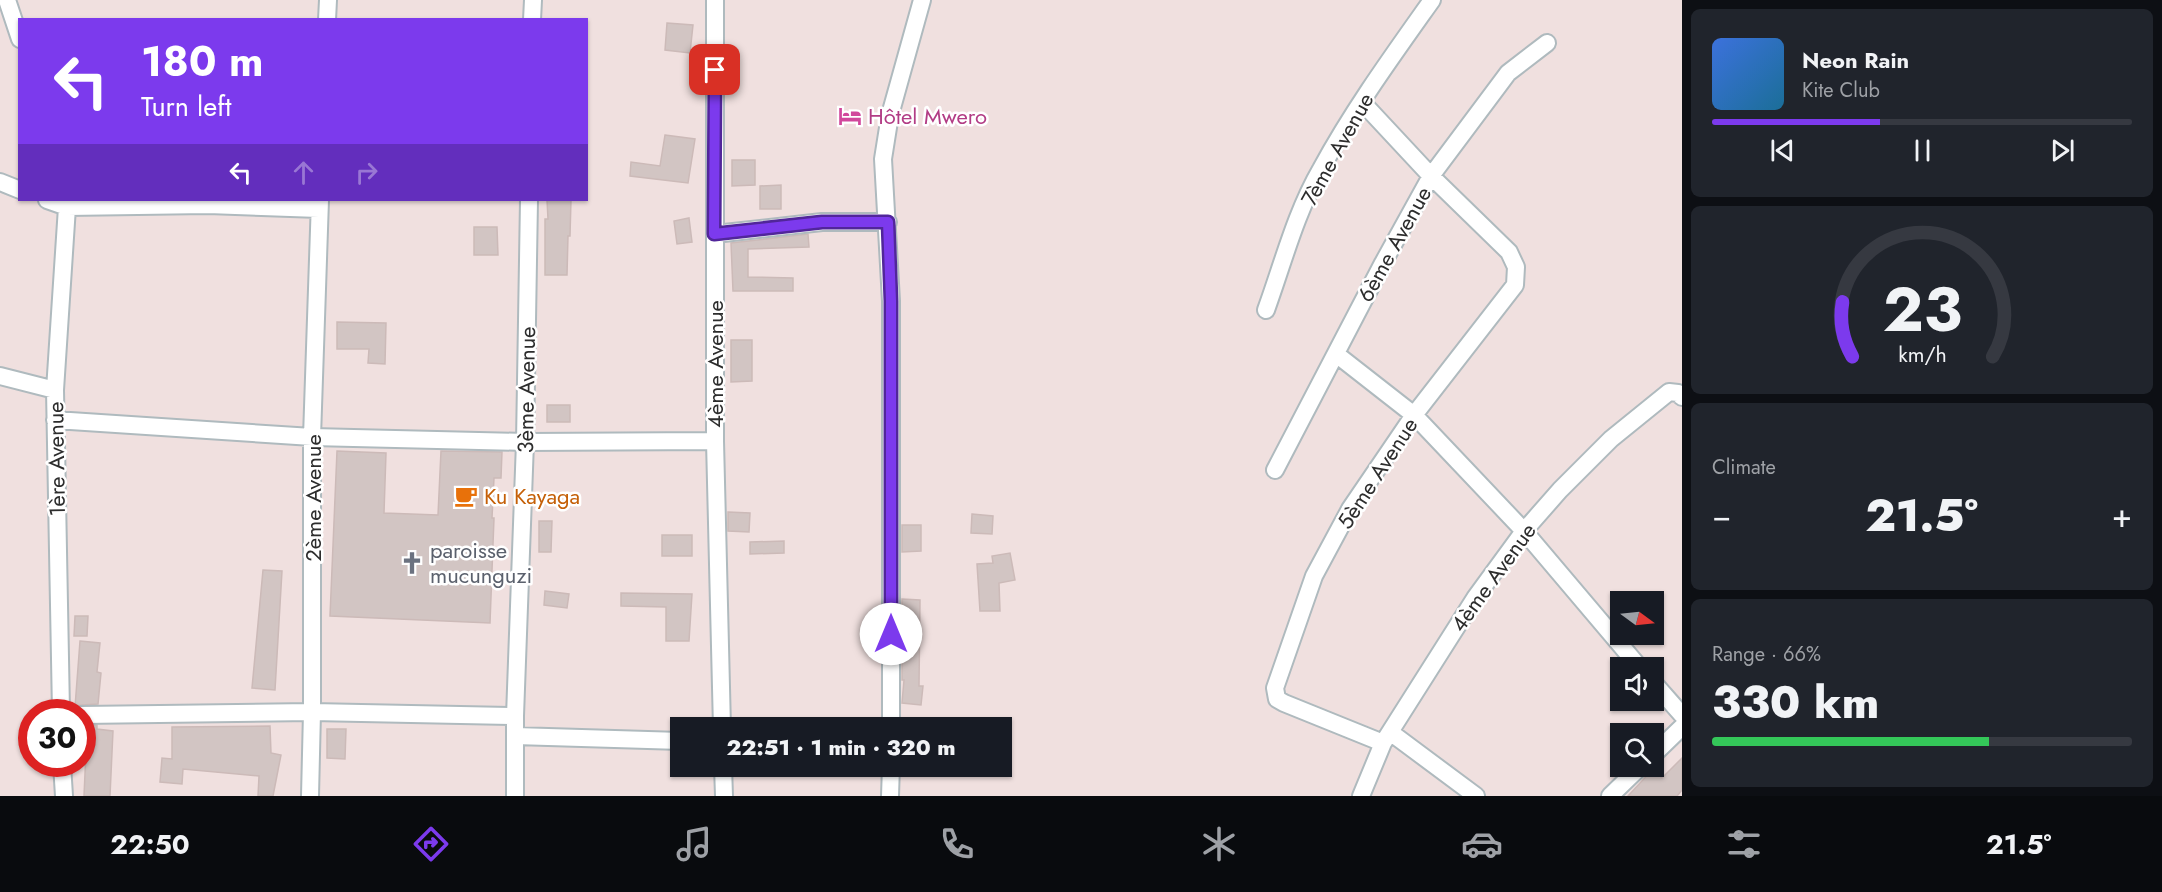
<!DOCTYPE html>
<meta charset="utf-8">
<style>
:root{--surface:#171b24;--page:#20242c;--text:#f1f3f6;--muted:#9ea1a6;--line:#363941;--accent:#7c3aed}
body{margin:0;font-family:Jost,sans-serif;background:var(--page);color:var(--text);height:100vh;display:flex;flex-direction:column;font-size:22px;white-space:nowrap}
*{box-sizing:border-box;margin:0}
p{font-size:20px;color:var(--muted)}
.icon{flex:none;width:33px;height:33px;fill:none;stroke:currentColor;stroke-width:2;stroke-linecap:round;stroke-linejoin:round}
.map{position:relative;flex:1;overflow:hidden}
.side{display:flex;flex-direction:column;gap:9px;padding:9px;background:#0d0f14;width:480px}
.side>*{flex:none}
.banner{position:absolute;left:18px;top:18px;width:570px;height:183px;border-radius:0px;box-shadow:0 2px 4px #0004;background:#7c3aed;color:#fff;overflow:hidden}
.needle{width:39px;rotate:105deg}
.fabs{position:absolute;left:1610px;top:591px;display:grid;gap:12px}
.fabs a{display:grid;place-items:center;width:54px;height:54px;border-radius:0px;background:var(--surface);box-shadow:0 2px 4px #0004;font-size:30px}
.speed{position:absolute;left:18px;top:699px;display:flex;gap:12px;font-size:30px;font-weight:700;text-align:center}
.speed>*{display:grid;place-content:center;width:78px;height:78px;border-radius:50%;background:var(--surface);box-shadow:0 2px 4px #0004;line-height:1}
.speed .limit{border:9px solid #d22;background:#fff;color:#111}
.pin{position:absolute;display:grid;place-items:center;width:51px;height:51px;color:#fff;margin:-26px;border-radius:12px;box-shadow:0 3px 9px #0006}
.me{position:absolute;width:66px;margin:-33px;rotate:0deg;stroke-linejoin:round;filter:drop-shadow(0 0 4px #0008)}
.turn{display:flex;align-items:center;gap:21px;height:126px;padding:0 24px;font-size:27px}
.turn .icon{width:78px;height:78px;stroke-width:2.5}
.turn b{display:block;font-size:42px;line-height:51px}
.lanes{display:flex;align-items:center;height:57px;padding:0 24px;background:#0003;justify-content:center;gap:30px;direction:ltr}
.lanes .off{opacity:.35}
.big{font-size:45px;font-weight:800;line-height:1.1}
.side .tile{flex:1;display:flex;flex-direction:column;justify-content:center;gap:9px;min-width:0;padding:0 21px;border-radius:9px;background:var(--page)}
.side .dial{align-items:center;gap:0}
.dial svg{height:156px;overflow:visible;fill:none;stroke:var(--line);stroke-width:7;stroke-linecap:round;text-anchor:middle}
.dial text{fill:var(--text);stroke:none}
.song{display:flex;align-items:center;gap:18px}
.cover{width:72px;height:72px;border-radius:9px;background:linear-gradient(135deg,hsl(220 70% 55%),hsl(200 70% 35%))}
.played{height:6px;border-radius:3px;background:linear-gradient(90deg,var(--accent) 40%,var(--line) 40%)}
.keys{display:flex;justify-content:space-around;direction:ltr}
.heat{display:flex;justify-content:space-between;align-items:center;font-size:33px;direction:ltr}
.charge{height:9px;border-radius:4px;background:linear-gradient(90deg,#34c759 66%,var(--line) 0)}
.trip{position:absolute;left:670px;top:717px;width:342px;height:60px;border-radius:0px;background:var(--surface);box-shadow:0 2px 4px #0004;font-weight:800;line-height:60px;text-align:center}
.tab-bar{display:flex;height:96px;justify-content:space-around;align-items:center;background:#090b0e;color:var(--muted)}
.tab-bar .icon{width:42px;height:42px}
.tab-bar .active{color:var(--accent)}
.tab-bar b{font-size:27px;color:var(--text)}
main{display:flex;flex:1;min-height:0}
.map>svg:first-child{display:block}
.building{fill:#d2c5c3;stroke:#ccbab8;stroke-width:1.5}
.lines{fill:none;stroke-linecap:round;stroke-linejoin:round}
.minor-casing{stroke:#afbabe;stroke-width:20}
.minor{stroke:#fff;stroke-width:16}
.route-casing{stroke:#51269a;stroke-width:15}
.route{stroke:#7c3aed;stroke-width:10}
.labels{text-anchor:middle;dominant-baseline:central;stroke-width:5;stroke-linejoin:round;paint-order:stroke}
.hotel-label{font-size:22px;fill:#b23c85;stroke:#fff;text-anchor:start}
.street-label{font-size:22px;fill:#2d2d2d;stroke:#fff}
.food-label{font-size:22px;fill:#c56008;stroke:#fff;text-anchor:start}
.worship-label{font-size:22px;fill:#5b616d;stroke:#fff;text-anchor:start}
</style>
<main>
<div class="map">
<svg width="1682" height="796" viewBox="0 0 1682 796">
<rect width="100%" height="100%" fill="#f0e0df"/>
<path class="building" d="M667,23L693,25L690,53L665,50Z
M665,135L695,139L688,183L630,176L631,162L660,166Z
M732,160H755V185L732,186Z
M781,185V209H760V186Z
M547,200H571L570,236H568L567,275H545V219H548Z
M689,218L692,242L677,244L674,221Z
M474,227H497L498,255H474Z
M808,234L809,247L748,249V277L793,278V291H733L731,243Z
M337,322L386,323L385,364L368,363L369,349H337Z
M731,340H752V381L731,382Z
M547,405H570V422H547Z
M337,451L386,453L384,513L438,515L441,451L502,452L501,478H494L492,518H494L490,623L330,616Z
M728,512L750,513L749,532L728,531Z
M972,514L993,516L992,534L971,533Z
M539,521H552L551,552H539Z
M902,525H921V551L902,552Z
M662,535H692V556H662Z
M784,541V553L750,554V542Z
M1010,553L1015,580L999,583L1000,611H980L977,564L993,563L992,556Z
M263,570L282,571L275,690L252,688Z
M545,591L569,594L567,608L544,605Z
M621,593L692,594L689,641H666V607L621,606Z
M902,599L920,600L919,686H923L921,705L902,703L904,680H902Z
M75,616H88L87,636H74Z
M80,641L100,643L97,672L101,673L98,704L82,705L75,707Z
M82,725H97V729L113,731L110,796H84L86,751L82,750Z
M270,726L271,753L281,755L273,796H258L259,776L183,769L182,784L160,782L162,758L172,759V727Z
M327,729H346L345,759L327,758Z
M1682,758V790L1677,796H1628L1653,769L1662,778Z"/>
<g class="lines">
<g class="minor-casing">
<path id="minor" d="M7,0L20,39
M715,0V441L722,728
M327,20L328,0
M532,20L533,0
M1362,102L1431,176L1509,252L1516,267L1515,285L1414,415L1350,509L1314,576L1275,688L1277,699L1284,703L1383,743
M0,182L20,190
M47,200L67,207L208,205L319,209
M715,234L822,222H888
M1266,310C1283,263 1296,212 1321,169C1353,110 1393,55 1432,0
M1336,354L1414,415L1524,531L1640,668
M0,376L55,390
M55,420L312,437L525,442L715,441
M1275,470L1383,263L1431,176L1508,73L1547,43
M1653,682L1682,715
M61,712L55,390L67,207L65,200
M82,715L312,712L515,716
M891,728V301L883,159L890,115L922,0
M1390,732L1476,796
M515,736L681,741
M1653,755L1682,727
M62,764L64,796
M723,766L724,796
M310,796L312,712V437L320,200
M515,796V716L525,442L529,200
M890,796L891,766
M1361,796L1383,743L1475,598L1524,531L1560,490L1611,439L1669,392L1678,393L1682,397
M1610,796L1641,766"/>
</g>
<use href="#minor" class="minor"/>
</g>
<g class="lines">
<g class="route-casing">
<path id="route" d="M715,70L714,234L822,222H888L891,301V634"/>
</g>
<use href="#route" class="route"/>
</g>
<defs>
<g id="hotel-bare" transform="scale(1.8)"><path d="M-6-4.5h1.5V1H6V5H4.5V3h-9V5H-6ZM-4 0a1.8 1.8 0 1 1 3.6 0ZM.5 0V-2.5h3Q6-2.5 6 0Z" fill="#d1479c" stroke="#fff" stroke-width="2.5" paint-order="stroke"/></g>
<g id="cafe-bare" transform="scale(1.8)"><path d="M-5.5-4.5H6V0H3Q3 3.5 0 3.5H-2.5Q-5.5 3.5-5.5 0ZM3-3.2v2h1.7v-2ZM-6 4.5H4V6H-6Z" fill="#e8710a" stroke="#fff" stroke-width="2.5" paint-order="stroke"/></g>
<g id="church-bare" transform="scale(1.8)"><path d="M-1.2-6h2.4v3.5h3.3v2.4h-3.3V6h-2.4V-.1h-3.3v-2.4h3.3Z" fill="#6b7280" stroke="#fff" stroke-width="2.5" paint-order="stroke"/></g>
</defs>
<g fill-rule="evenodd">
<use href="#hotel-bare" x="850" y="116"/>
<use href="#cafe-bare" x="466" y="496"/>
<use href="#church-bare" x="412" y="563"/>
</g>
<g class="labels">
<g class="hotel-label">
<text x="868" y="116">Hôtel Mwero</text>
</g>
<g class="street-label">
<text transform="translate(1337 149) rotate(-61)">7ème Avenue</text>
<text transform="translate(1394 244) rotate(-61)">6ème Avenue</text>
<text transform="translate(715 364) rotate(-90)">4ème Avenue</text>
<text transform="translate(526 390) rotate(-89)">3ème Avenue</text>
<text transform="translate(56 459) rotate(-91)">1ère Avenue</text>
<text transform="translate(1377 473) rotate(-57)">5ème Avenue</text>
<text transform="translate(313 498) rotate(-90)">2ème Avenue</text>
<text transform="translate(1493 577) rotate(-54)">4ème Avenue</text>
</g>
<g class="food-label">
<text x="484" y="496">Ku Kayaga</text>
</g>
<g class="worship-label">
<text x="430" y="550">paroisse<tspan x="430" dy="25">mucunguzi</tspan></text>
</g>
</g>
</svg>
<div class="fabs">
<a><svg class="needle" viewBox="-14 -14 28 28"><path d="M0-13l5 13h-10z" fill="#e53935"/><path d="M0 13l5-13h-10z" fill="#9ea1a6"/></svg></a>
<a><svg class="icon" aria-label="sound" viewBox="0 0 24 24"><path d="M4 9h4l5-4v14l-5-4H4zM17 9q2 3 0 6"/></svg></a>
<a><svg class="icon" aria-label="search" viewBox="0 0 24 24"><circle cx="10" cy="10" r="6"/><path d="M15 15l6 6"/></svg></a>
</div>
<div class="speed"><div class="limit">30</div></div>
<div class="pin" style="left:715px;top:70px;background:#d93025"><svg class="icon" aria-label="arrive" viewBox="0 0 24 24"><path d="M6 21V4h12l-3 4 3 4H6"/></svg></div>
<svg class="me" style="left:891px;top:634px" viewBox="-20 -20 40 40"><circle r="19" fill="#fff"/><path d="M0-13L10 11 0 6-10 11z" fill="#7c3aed"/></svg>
<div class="trip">22:51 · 1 min · 320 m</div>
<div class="banner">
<div class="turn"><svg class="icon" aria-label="left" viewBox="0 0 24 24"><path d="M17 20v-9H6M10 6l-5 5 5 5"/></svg><div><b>180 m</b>Turn left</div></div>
<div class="lanes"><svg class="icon" aria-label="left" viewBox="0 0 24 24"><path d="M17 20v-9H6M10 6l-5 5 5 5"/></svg><svg class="icon off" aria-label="ahead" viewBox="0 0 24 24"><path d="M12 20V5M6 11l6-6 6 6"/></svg><svg class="icon off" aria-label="right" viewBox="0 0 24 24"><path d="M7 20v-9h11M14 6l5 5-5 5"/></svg></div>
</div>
</div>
<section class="side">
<div class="tile">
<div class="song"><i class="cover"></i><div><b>Neon Rain</b><p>Kite Club</p></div></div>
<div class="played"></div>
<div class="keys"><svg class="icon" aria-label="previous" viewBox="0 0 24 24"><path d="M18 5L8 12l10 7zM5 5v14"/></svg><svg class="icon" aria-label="pause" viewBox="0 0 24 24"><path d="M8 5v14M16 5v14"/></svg><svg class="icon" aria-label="next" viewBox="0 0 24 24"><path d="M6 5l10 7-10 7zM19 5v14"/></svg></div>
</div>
<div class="tile dial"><svg viewBox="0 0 100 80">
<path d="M14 69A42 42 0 1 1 86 69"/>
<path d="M14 69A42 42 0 0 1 9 41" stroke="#7c3aed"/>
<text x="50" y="56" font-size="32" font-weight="700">23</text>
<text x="50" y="72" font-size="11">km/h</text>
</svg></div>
<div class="tile"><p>Climate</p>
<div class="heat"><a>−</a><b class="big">21.5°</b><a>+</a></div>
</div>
<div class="tile"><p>Range · 66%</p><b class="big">330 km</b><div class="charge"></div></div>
</section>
</main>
<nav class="tab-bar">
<b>22:50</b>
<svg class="icon active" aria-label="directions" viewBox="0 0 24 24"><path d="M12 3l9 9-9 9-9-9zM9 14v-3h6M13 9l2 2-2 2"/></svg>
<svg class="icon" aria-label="music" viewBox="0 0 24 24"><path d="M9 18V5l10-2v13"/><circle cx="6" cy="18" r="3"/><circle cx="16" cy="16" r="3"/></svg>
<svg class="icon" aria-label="phone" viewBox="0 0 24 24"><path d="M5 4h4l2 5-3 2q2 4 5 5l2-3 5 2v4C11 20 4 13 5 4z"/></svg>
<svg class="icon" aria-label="climate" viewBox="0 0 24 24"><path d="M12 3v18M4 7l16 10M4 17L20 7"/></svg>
<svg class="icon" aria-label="car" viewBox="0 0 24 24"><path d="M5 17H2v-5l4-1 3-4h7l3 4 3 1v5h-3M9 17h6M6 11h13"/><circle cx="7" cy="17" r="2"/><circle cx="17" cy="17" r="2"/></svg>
<svg class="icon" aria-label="filters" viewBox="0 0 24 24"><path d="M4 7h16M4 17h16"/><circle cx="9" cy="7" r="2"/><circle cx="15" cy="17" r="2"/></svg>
<b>21.5°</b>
</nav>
